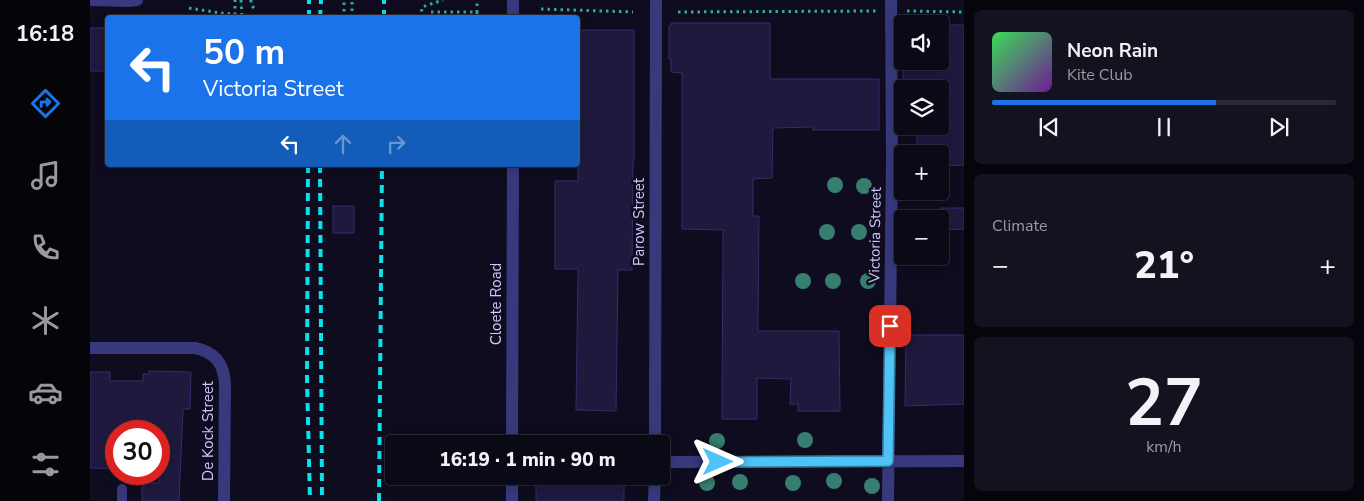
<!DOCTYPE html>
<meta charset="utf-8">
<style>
:root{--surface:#0a0916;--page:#13121f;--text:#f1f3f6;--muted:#999aa1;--line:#2a2a35;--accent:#1a73e8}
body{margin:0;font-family:"Nunito Sans",sans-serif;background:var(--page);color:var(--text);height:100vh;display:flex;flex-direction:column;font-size:19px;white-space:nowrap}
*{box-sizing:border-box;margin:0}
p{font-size:16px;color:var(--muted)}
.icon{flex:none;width:28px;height:28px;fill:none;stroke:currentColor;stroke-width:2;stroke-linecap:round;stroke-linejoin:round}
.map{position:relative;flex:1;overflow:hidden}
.side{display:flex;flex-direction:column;gap:10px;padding:10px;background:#06050c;width:400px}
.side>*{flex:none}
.guide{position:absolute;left:15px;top:15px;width:475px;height:152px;border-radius:5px;box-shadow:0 2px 12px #0003,0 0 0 1px var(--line);background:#1a73e8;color:#fff;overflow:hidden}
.buttons{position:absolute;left:804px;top:15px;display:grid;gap:10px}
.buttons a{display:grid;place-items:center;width:55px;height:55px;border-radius:5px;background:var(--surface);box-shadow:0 2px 12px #0003,0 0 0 1px var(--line);font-size:25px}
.speed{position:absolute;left:15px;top:420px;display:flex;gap:10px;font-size:25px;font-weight:700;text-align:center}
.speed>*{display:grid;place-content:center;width:65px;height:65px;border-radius:50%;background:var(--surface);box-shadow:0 2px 12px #0003,0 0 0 1px var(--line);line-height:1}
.speed .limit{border:8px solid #d22;background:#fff;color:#111}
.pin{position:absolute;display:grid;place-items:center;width:42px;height:42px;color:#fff;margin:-21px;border-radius:10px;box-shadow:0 2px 8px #0006}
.me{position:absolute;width:55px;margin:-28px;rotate:90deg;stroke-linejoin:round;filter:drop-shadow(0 0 4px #0008)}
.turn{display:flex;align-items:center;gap:18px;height:105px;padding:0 15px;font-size:22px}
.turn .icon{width:65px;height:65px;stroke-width:2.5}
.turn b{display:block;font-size:35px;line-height:42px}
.lanes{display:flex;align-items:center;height:48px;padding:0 15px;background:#0003;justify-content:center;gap:25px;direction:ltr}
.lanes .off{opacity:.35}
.big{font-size:38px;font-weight:800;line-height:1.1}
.side .widget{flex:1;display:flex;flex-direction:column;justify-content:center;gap:8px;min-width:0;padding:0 18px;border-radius:8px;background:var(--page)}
.side .dial{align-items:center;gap:0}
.dial b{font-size:65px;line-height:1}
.song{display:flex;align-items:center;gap:15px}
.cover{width:60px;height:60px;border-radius:8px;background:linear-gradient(135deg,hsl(130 70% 55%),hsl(280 70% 35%))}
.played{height:5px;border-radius:2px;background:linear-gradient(90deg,var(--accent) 65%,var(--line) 65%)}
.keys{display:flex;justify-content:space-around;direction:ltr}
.heat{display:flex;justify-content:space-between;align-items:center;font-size:28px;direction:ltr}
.trip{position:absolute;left:295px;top:435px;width:285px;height:50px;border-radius:5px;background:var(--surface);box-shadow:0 2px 12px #0003,0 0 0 1px var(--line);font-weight:800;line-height:50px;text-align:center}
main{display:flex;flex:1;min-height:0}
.menu{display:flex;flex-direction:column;width:90px;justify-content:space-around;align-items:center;background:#040409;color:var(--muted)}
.menu .icon{width:35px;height:35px}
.menu .active{color:var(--accent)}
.menu b{font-size:22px;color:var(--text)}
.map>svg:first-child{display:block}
.building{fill:#1f193e;stroke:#352c6a}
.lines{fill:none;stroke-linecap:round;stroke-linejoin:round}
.path{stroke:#30ac9e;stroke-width:3;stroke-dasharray:2.5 4;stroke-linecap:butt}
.lane{stroke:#38397c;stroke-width:10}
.street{stroke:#38397c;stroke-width:12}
.rail{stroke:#06e3ee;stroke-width:4;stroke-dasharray:8 6;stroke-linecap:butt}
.tree{fill:#377e70}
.route-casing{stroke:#337fa1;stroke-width:12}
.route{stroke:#4fc3f7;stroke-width:9}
.labels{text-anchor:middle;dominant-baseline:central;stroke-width:5;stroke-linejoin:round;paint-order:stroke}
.street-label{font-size:15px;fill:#cecafe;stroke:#0e0c1e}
</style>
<main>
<nav class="menu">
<b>16:18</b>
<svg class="icon active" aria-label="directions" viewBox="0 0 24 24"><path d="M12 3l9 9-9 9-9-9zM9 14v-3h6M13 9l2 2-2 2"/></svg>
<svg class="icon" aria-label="music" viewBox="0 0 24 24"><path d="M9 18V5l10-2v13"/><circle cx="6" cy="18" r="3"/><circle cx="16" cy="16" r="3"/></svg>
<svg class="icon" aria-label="phone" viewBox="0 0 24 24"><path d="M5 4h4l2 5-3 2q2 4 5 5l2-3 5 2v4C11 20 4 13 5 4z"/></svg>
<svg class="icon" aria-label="climate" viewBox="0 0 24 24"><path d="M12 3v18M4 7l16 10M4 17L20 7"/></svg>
<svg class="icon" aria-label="car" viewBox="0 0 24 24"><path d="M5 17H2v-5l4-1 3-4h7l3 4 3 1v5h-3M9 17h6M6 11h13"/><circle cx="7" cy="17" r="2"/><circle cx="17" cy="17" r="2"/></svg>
<svg class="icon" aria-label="filters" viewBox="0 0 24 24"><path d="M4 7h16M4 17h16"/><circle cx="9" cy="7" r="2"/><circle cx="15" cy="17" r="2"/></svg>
</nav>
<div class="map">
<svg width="874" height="501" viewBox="0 0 874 501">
<rect width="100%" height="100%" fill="#0e0c1e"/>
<path class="building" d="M581,23H680V77L682,79H789V130H723V127L683,128L682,178L663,179V216H669L668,331H749L750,411H708V404H700L701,379L667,378V419H632L633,230L592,229V73L581,72V59H579V26H581Z
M850,25H874V165L850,166V154H827V131H850V89H813V61H850Z
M0,28H18V71H0Z
M488,30H544V161H543L542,270H528L526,411L486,410L488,269H465V181H488Z
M243,206H264V233H243Z
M850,208H874V229L850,230Z
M816,335H874V404L815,406Z
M59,371L101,372L100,409H93L89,501H52V483H69V431H26V469L0,468V372H20V381H53V374H59Z
M446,482H534V501H446Z"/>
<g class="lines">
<path class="path" d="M151,0L152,18
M161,0V4L165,10
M99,8L130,13L145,14V0
M451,9L543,12
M262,11V0
M817,11L874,12
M341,12H387V0
M387,12V18
M588,12L786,11
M254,18V0
M331,18L332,7L353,0"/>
<path class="lane" d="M32,501V489"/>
<path class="street" d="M0,0L38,1L47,0
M423,18V0
M0,348H105C125,352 134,364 135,384L134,501
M422,444L423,165
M565,444L566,0
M571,462L874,461
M422,501V476
M564,501L565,476
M798,501L802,158L801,0"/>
<path class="rail" d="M219,18V0
M230,18L231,0
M294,18V0
M218,165L217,380L220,501
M230,165L232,501
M289,501L292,165"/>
</g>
<g class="tree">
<circle cx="745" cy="185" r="8"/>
<circle cx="774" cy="186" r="8"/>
<circle cx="737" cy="232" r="8"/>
<circle cx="769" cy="232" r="8"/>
<circle cx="713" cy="281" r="8"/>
<circle cx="743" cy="281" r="8"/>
<circle cx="778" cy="281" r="8"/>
<circle cx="715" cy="440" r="8"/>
<circle cx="627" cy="441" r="8"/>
<circle cx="744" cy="481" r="8"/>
<circle cx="650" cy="482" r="8"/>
<circle cx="617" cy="483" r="8"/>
<circle cx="703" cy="483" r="8"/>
<circle cx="782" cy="486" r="8"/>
</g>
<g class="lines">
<g class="route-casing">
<path id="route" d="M628,462L798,461L800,326"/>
</g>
<use href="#route" class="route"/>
</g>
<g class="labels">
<g class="street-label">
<text transform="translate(549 222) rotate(-90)">Parow Street</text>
<text transform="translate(785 235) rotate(-89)">Victoria Street</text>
<text transform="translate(406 304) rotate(-90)">Cloete Road</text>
<text transform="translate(118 431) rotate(-90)">De Kock Street</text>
</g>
</g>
</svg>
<div class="buttons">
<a><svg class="icon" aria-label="sound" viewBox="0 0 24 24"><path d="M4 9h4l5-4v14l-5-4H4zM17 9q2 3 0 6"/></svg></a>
<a><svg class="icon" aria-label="layers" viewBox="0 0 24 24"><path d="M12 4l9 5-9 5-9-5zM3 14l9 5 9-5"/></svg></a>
<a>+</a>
<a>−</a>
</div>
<div class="speed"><div class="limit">30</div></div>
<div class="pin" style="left:800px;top:326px;background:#d93025"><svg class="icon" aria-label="arrive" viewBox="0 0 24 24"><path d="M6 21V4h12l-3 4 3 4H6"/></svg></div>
<svg class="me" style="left:628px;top:462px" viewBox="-20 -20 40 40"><path d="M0-17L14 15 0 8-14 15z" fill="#4fc3f7" stroke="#fff" stroke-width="4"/></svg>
<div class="trip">16:19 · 1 min · 90 m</div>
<div class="guide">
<div class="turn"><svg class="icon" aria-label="left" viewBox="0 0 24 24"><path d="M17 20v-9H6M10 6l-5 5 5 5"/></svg><div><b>50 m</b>Victoria Street</div></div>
<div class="lanes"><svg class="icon" aria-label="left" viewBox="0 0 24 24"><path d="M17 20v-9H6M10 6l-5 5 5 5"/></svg><svg class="icon off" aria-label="ahead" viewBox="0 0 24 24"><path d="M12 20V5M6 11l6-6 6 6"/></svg><svg class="icon off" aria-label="right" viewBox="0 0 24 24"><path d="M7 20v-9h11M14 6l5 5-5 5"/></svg></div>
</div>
</div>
<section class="side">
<div class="widget">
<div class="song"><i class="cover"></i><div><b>Neon Rain</b><p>Kite Club</p></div></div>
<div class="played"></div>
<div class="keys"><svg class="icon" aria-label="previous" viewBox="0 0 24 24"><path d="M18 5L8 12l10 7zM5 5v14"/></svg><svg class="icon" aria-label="pause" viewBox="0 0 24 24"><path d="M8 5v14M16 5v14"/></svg><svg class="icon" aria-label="next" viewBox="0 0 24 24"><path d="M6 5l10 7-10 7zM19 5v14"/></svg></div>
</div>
<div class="widget"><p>Climate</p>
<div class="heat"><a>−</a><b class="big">21°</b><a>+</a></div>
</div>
<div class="widget dial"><b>27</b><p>km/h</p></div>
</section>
</main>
